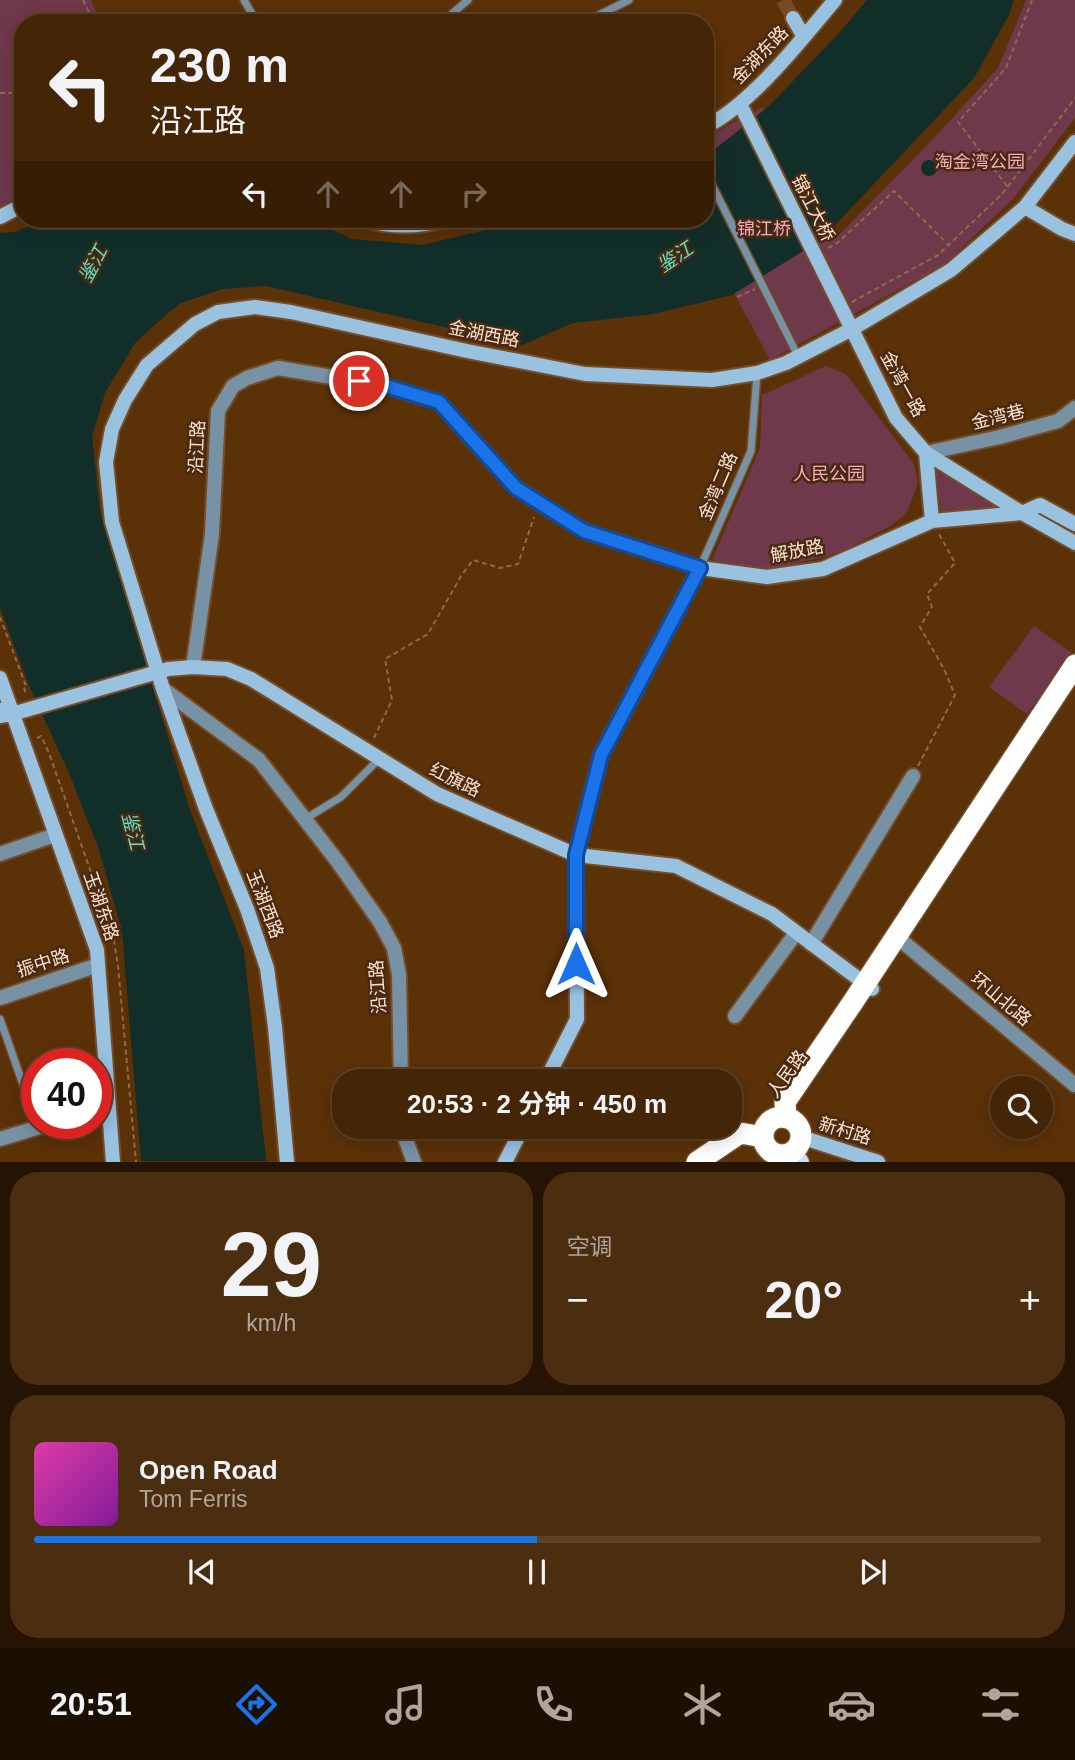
<!DOCTYPE html>
<html lang="zh">
<meta charset="utf-8">
<style>
:root{--surface:#442506;--page:#4b2d10;--text:#f1f3f6;--muted:#afa59b;--line:#5c4228;--accent:#1a73e8}
body{margin:0;font-family:Arial,"Noto Sans SC",sans-serif;background:var(--page);color:var(--text);height:100vh;display:flex;flex-direction:column;font-size:26px;white-space:nowrap}
*{box-sizing:border-box;margin:0}
p{font-size:23px;color:var(--muted)}
.icon{flex:none;width:38px;height:38px;fill:none;stroke:currentColor;stroke-width:2;stroke-linecap:round;stroke-linejoin:round}
.map{position:relative;height:1162px;overflow:hidden}
.drawer{display:flex;flex-direction:column;gap:10px;padding:10px;background:#251403;flex:1}
.drawer>*{flex:none}
.hud{position:absolute;left:14px;top:14px;width:700px;height:214px;border-radius:28px;box-shadow:0 4px 18px #0003,0 0 0 2px var(--line);background:#442506;color:var(--text);overflow:hidden}
.buttons{position:absolute;left:990px;top:1076px;display:grid;gap:14px}
.buttons a{display:grid;place-items:center;width:63px;height:63px;border-radius:50%;background:var(--surface);box-shadow:0 4px 18px #0003,0 0 0 2px var(--line);font-size:35px}
.speed{position:absolute;left:21px;top:1048px;display:flex;gap:14px;font-size:35px;font-weight:700;text-align:center}
.speed>*{display:grid;place-content:center;width:91px;height:91px;border-radius:50%;background:var(--surface);box-shadow:0 4px 18px #0003,0 0 0 2px var(--line);line-height:1}
.speed .limit{border:10px solid #d22;background:#fff;color:#111}
.pin{position:absolute;display:grid;place-items:center;width:60px;height:60px;color:#fff;margin:-30px;border:4px solid #fff;border-radius:50%;box-shadow:0 2px 7px #0007}
.me{position:absolute;width:77px;margin:-38px;rotate:0deg;stroke-linejoin:round;filter:drop-shadow(0 0 5px #0008)}
.turn{display:flex;align-items:center;gap:24px;height:147px;padding:0 21px;font-size:32px}
.turn .icon{width:91px;height:91px;stroke-width:2.5}
.turn b{display:block;font-size:49px;line-height:60px}
.lanes{display:flex;align-items:center;height:66px;padding:0 21px;background:#0003;justify-content:center;gap:35px;direction:ltr}
.lanes .off{opacity:.35}
.big{font-size:52px;font-weight:700;line-height:1.1}
.drawer .card{flex:1;display:flex;flex-direction:column;justify-content:center;gap:10px;min-width:0;padding:0 24px;border-radius:28px;background:var(--page)}
.drawer .dial{align-items:center;gap:0}
.dial b{font-size:91px;line-height:1}
.song{display:flex;align-items:center;gap:21px}
.cover{width:84px;height:84px;border-radius:10px;background:linear-gradient(135deg,hsl(320 70% 55%),hsl(290 70% 35%))}
.played{height:7px;border-radius:4px;background:linear-gradient(90deg,var(--accent) 50%,var(--line) 50%)}
.keys{display:flex;justify-content:space-around;direction:ltr}
.heat{display:flex;justify-content:space-between;align-items:center;font-size:38px;direction:ltr}
.drawer .tiles{flex:1;display:grid;gap:10px;grid-template-columns:1fr 1fr}
.card:last-child{grid-column:span 2}
.trip{position:absolute;left:332px;top:1069px;width:410px;height:70px;border-radius:28px;background:var(--surface);box-shadow:0 4px 18px #0003,0 0 0 2px var(--line);font-weight:700;line-height:70px;text-align:center}
.menu{display:flex;height:112px;justify-content:space-around;align-items:center;background:#1b0f02;color:var(--muted)}
.menu .icon{width:49px;height:49px}
.menu .on{color:var(--accent)}
.menu b{font-size:32px;color:var(--text)}
.map>svg:first-child{display:block}
.green{fill:#6f384b}
.water{fill:#122e29}
.lines{fill:none;stroke-linecap:round;stroke-linejoin:round}
.secondary-tunnel{stroke:#734b26;stroke-width:14;stroke-dasharray:14 7;stroke-linecap:butt}
.lane-casing{stroke:#754d28;stroke-width:10}
.street-casing{stroke:#754d28;stroke-width:18}
.secondary-casing{stroke:#754d28;stroke-width:18}
.primary-casing{stroke:#754d28;stroke-width:21}
.highway-casing{stroke:#754d28;stroke-width:24}
.path{stroke:#8f6a48;stroke-width:2;stroke-dasharray:5 3.5;stroke-linecap:butt}
.lane{stroke:#7892a5;stroke-width:7}
.street{stroke:#7892a5;stroke-width:14}
.secondary{stroke:#98c2e0;stroke-width:14}
.primary{stroke:#c4e4fb;stroke-width:18}
.highway{stroke:#fff;stroke-width:21}
.route-casing{stroke:#114b97;stroke-width:18}
.route{stroke:#1a73e8;stroke-width:12}
.labels{text-anchor:middle;dominant-baseline:central;stroke-width:5;stroke-linejoin:round;paint-order:stroke}
.street-label{font-size:18px;fill:#fce1ce;stroke:#492a10}
.park-label{font-size:18px;fill:#f6a8c0;stroke:#492a10}
.water-label{font-size:19px;font-style:italic;fill:#5fe2c9;stroke:#492a10}
</style>
<div class="map">
<svg width="1075" height="1162" viewBox="0 0 1075 1162">
<rect width="100%" height="100%" fill="#5b3108"/>
<path class="green" d="M0,0H91L100,23H23V200L0,214Z
M1026,0H1075V118L1013,199L945,264L770,360L694,219H705V138L763,107L835,239L934,138L998,68Z
M826,366L846,374L914,464L918,483L908,510L902,517L890,526L845,550L824,557L764,570L712,560L760,448L762,395Z
M935,470L1005,507L941,511Z
M1034,626L1072,653L1027,714L989,687Z"/>
<path class="water" d="M867,0H1014L1009,15L974,78L821,240L732,295L653,314L573,323L522,345L266,286L223,289L181,303L167,314L135,343L105,393L92,436L100,512L190,810L244,950L266,1161H141L122,931L98,847L69,773L30,688L0,608V233L15,232L47,219H308L352,239L422,245L534,219H705V157L769,106L841,31Z
M921 168a8 8 0 1 1 16 0a8 8 0 1 1-16 0Z"/>
<g class="lines">
<path class="secondary-tunnel" d="M783,0L793,18"/>
<g class="lane-casing">
<path id="lane" d="M244,0L257,23
M441,23L468,0
M583,23L629,0
M705,171L798,356
M700,568L751,451L757,374
M305,819L341,797L379,759
M0,1019L38,1127"/>
</g>
<g class="street-casing">
<path id="street" d="M926,453L1000,437L1058,421L1075,408
M193,667L212,534L218,411L233,386L247,378L278,368L386,386L439,402L516,488L584,531L700,568
M163,689L259,760L338,862L380,922L394,948L399,975L401,1082
M0,854L55,835
M903,942L1075,1085
M811,944L913,776
M0,998L98,965
M735,1016L796,933
M401,1127L414,1162
M0,1139L49,1124"/>
</g>
<g class="secondary-casing">
<path id="secondary" d="M793,18L804,37
M740,104L896,418L926,453L1022,513L1040,505L1075,524
M705,127C751,105 802,39 835,0
M1025,207L1062,229L1075,234
M0,217L23,205
M363,219C390,228 420,227 448,219
M926,453L932,521
M0,678L97,950L113,1162
M0,710L12,714L0,716
M12,714L168,669L193,667L227,669L251,679L437,794L576,855L676,866L772,914L872,989
M545,1082L577,1019L576,855L601,755L700,568L767,577L823,569L932,521L1022,513L1075,543
M801,1137L878,1162
M287,1162L275,1027L267,968L247,909L206,809L163,689L112,522L106,462L112,429L125,400L147,365L195,324L218,312L255,307L291,312L467,351L585,374L712,380L757,373L786,363L852,329L951,270L1025,207L1075,142
M505,1162L523,1127"/>
</g>
<g class="primary-casing">
<path id="primary" d="M792,1152L800,1162"/>
</g>
<g class="highway-casing">
<path id="highway" d="M763 1136a19 19 0 1 1 38 0a19 19 0 1 1-38 0Z
M786,1118L785,1102L853,1002L1075,665
M697,1162L740,1133L763,1137"/>
</g>
<path class="path" d="M83,0L94,23
M0,93H23
M1007,186L958,122L1006,68L1032,0
M828,248L836,244L894,191L948,244
M737,297L755,289
M852,302L938,255L1003,193L1075,98
M0,617L26,686L24,687L26,696
M37,738L41,736L49,753L113,935L118,966L136,1162
M374,738L392,700L385,659L428,634L461,576L473,560L500,568L518,564L534,517
M918,766L955,695L944,669L920,627L932,607L927,594L955,563L939,534"/>
<use href="#lane" class="lane"/>
<use href="#street" class="street"/>
<use href="#secondary" class="secondary"/>
<use href="#primary" class="primary"/>
<use href="#highway" class="highway"/>
</g>
<g class="lines">
<g class="route-casing">
<path id="route" d="M359,381L386,386L439,402L516,488L584,531L700,568L601,755L576,855V964"/>
</g>
<use href="#route" class="route"/>
</g>
<g class="labels">
<g class="street-label">
<text transform="translate(760 55) rotate(-46)">金湖东路</text>
<text transform="translate(813 208) rotate(63)">锦江大桥</text>
<text transform="translate(484 334) rotate(11)">金湖西路</text>
<text transform="translate(903 384) rotate(61)">金湾一路</text>
<text transform="translate(998 417) rotate(-14)">金湾巷</text>
<text transform="translate(197 447) rotate(-87)">沿江路</text>
<text transform="translate(718 486) rotate(-67)">金湾二路</text>
<text transform="translate(797 551) rotate(-11)">解放路</text>
<text transform="translate(455 780) rotate(26)">红旗路</text>
<text transform="translate(265 904) rotate(69)">玉湖西路</text>
<text transform="translate(101 906) rotate(71)">玉湖东路</text>
<text transform="translate(43 963) rotate(-18)">振中路</text>
<text transform="translate(378 987) rotate(-94)">沿江路</text>
<text transform="translate(1001 999) rotate(40)">环山北路</text>
<text transform="translate(787 1074) rotate(-54)">人民路</text>
<text transform="translate(845 1131) rotate(17)">新村路</text>
</g>
<g class="park-label">
<text x="980" y="162">淘金湾公园</text>
<text x="764" y="229">锦江桥</text>
<text x="829" y="474">人民公园</text>
</g>
<g class="water-label">
<text transform="translate(675 257) rotate(-34)">鉴江</text>
<text transform="translate(93 264) rotate(-62)">鉴江</text>
<text transform="translate(133 831) rotate(76)">鉴江</text>
</g>
</g>
</svg>
<div class="buttons">
<a><svg class="icon" aria-label="search" viewBox="0 0 24 24"><circle cx="10" cy="10" r="6"/><path d="M15 15l6 6"/></svg></a>
</div>
<div class="speed"><div class="limit">40</div></div>
<div class="pin" style="left:359px;top:381px;background:#d93025"><svg class="icon" aria-label="arrive" viewBox="0 0 24 24"><path d="M6 21V4h12l-3 4 3 4H6"/></svg></div>
<svg class="me" style="left:576px;top:964px" viewBox="-20 -20 40 40"><path d="M0-17L14 15 0 8-14 15z" fill="#1a73e8" stroke="#fff" stroke-width="4"/></svg>
<div class="trip">20:53 · 2 分钟 · 450 m</div>
<div class="hud">
<div class="turn"><svg class="icon" aria-label="left" viewBox="0 0 24 24"><path d="M17 20v-9H6M10 6l-5 5 5 5"/></svg><div><b>230 m</b>沿江路</div></div>
<div class="lanes"><svg class="icon" aria-label="left" viewBox="0 0 24 24"><path d="M17 20v-9H6M10 6l-5 5 5 5"/></svg><svg class="icon off" aria-label="ahead" viewBox="0 0 24 24"><path d="M12 20V5M6 11l6-6 6 6"/></svg><svg class="icon off" aria-label="ahead" viewBox="0 0 24 24"><path d="M12 20V5M6 11l6-6 6 6"/></svg><svg class="icon off" aria-label="right" viewBox="0 0 24 24"><path d="M7 20v-9h11M14 6l5 5-5 5"/></svg></div>
</div>
</div>
<section class="drawer">
<div class="tiles">
<div class="card dial"><b>29</b><p>km/h</p></div>
<div class="card"><p>空调</p>
<div class="heat"><a>−</a><b class="big">20°</b><a>+</a></div>
</div>
<div class="card">
<div class="song"><i class="cover"></i><div><b>Open Road</b><p>Tom Ferris</p></div></div>
<div class="played"></div>
<div class="keys"><svg class="icon" aria-label="previous" viewBox="0 0 24 24"><path d="M18 5L8 12l10 7zM5 5v14"/></svg><svg class="icon" aria-label="pause" viewBox="0 0 24 24"><path d="M8 5v14M16 5v14"/></svg><svg class="icon" aria-label="next" viewBox="0 0 24 24"><path d="M6 5l10 7-10 7zM19 5v14"/></svg></div>
</div>
</div>
</section>
<nav class="menu">
<b>20:51</b>
<svg class="icon on" aria-label="directions" viewBox="0 0 24 24"><path d="M12 3l9 9-9 9-9-9zM9 14v-3h6M13 9l2 2-2 2"/></svg>
<svg class="icon" aria-label="music" viewBox="0 0 24 24"><path d="M9 18V5l10-2v13"/><circle cx="6" cy="18" r="3"/><circle cx="16" cy="16" r="3"/></svg>
<svg class="icon" aria-label="phone" viewBox="0 0 24 24"><path d="M5 4h4l2 5-3 2q2 4 5 5l2-3 5 2v4C11 20 4 13 5 4z"/></svg>
<svg class="icon" aria-label="climate" viewBox="0 0 24 24"><path d="M12 3v18M4 7l16 10M4 17L20 7"/></svg>
<svg class="icon" aria-label="car" viewBox="0 0 24 24"><path d="M5 17H2v-5l4-1 3-4h7l3 4 3 1v5h-3M9 17h6M6 11h13"/><circle cx="7" cy="17" r="2"/><circle cx="17" cy="17" r="2"/></svg>
<svg class="icon" aria-label="filters" viewBox="0 0 24 24"><path d="M4 7h16M4 17h16"/><circle cx="9" cy="7" r="2"/><circle cx="15" cy="17" r="2"/></svg>
</nav>
